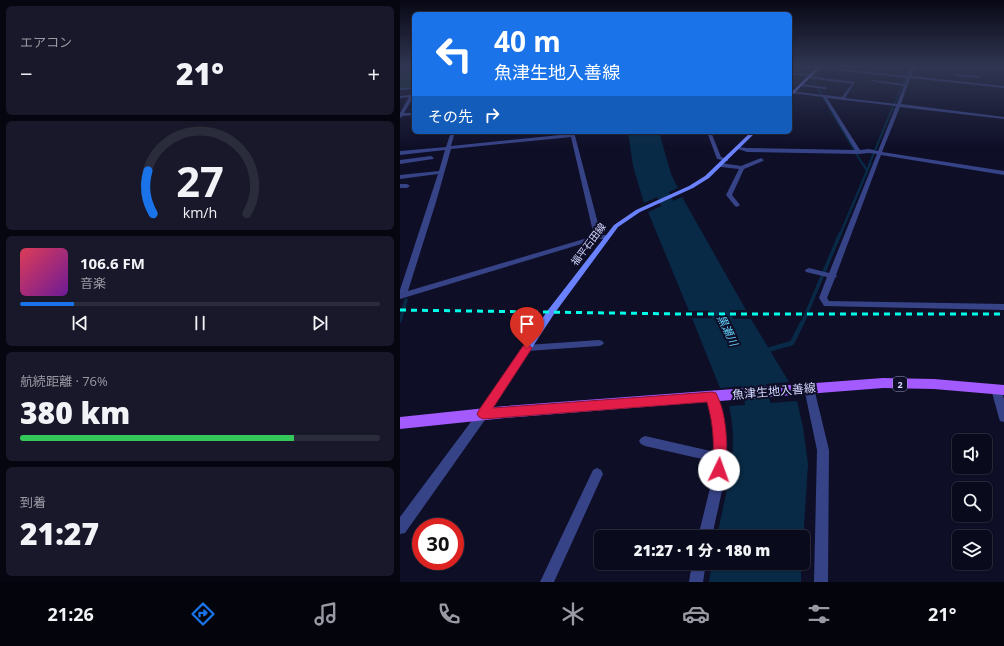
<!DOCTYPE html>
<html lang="ja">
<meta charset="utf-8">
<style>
:root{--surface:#0a0a1d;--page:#18182a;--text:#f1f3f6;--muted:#999aa4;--line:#2a2b3b;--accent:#1a73e8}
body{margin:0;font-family:"Open Sans","Noto Sans JP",sans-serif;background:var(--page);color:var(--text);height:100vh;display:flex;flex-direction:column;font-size:15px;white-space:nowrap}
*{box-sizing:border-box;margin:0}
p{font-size:13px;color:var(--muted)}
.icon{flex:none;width:22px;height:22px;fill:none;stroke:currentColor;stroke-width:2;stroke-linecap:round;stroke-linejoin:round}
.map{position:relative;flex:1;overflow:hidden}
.panel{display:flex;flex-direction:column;gap:6px;padding:6px;background:#060610;width:400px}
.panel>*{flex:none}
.top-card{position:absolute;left:12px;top:12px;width:380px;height:122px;border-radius:6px;box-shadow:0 1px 3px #0004,0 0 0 1px var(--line);background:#1a73e8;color:#fff;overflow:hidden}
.fabs{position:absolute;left:552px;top:434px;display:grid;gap:8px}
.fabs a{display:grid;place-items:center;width:40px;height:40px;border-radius:6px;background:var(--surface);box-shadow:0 1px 3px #0004,0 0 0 1px var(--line);font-size:20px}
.speed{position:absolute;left:12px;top:518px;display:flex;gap:8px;font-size:20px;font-weight:700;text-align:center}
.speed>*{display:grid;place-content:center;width:52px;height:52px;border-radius:50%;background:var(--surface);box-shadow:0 1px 3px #0004,0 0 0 1px var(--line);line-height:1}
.speed .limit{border:6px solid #d22;background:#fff;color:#111}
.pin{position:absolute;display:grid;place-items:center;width:34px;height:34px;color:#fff;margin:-41px -17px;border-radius:50% 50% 50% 0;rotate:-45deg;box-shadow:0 0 4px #0007}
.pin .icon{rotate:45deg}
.me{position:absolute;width:44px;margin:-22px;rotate:3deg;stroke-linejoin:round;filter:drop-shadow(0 0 3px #0008)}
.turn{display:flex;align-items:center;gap:14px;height:84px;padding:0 16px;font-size:18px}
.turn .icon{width:52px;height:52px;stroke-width:2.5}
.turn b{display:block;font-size:28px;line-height:34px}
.then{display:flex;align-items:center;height:38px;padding:0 16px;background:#0003;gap:8px;font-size:15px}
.big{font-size:30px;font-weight:800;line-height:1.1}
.panel .card{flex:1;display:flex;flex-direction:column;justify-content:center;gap:6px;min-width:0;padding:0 14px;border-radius:6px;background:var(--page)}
.panel .dial{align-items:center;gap:0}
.dial svg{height:104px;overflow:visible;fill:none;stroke:var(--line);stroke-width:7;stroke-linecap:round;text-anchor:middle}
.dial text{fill:var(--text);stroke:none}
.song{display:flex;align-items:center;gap:12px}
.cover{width:48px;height:48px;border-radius:6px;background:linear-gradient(135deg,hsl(350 70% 55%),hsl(280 70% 35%))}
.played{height:4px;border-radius:2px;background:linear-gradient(90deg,var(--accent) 15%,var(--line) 15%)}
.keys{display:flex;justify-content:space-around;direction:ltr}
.heat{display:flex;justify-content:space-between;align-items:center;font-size:22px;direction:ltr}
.charge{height:6px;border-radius:3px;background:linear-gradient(90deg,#34c759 76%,var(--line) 0)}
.trip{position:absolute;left:194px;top:530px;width:216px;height:40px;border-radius:6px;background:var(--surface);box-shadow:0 1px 3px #0004,0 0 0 1px var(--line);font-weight:800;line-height:40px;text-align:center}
.tabs{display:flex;height:64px;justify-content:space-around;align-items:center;background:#04040c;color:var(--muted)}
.tabs .icon{width:28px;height:28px}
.tabs .selected{color:var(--accent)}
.tabs b{font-size:18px;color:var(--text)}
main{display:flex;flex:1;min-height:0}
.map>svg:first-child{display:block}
.green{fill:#11312a}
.water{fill:#082a46}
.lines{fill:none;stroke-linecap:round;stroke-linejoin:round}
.stream-far4{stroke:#082a46;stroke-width:1.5}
.stream-far3{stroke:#082a46;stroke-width:2}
.stream-far2{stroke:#082a46;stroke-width:2.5}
.stream-far1{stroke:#082a46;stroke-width:3.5}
.stream{stroke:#082a46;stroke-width:4.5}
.river{fill:#082a46;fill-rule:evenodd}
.minor{fill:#374387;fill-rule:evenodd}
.secondary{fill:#6b82ff;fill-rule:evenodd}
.primary{fill:#a35bff;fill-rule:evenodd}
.rail{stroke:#00ffe9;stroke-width:3;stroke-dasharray:6 5;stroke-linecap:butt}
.route{fill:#e11d48;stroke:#92132f}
.labels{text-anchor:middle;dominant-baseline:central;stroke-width:4;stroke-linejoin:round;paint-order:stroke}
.shield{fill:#0e0e27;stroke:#999bbe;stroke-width:1}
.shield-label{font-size:9px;font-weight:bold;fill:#d4d7ff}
.street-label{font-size:10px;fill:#d4d7ff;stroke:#0e0e27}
.water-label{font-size:11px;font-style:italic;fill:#62d3ff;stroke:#0e0e27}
.near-street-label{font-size:12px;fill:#d4d7ff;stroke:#0e0e27}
</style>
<main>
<section class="panel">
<div class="card"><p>エアコン</p>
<div class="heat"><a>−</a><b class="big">21°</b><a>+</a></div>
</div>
<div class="card dial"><svg viewBox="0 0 100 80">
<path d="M14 69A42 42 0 1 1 86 69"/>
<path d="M14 69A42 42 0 0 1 10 36" stroke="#1a73e8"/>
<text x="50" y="56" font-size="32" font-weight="700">27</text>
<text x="50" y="72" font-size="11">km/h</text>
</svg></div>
<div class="card">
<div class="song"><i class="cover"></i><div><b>106.6 FM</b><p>音楽</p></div></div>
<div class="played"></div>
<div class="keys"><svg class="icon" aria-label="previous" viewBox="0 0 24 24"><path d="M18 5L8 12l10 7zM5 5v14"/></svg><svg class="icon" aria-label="pause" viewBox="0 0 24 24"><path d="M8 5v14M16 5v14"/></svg><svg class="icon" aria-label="next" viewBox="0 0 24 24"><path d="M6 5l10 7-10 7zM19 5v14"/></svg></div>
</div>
<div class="card"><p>航続距離 · 76%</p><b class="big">380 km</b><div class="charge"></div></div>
<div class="card"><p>到着</p><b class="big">21:27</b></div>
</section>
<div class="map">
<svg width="604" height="582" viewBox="0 0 604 582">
<rect width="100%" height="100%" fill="#0e0e27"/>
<path class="green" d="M0,67H14V86L0,88Z"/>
<path class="water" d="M228,132H259L271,174L278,188L244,203L233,166Z
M282,197L290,211L346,310L289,311L248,212Z
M292,318L351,319L389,382L320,388Z
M397,401L403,427L408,464L403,543V537H317C325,494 340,450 329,406Z
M312,563H401V582H309Z"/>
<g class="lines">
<path class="stream-far4" d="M423,67L412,79L431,110
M492,110L510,67"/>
<path class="stream-far3" d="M430,109L463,165
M469,165L492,109"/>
<path class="stream-far2" d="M467,171L470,164
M440,235L467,171L463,164"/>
<path class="stream-far1" d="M0,321L6,300
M402,324L440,234"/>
<path class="stream" d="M364,351L392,343L402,323"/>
<path class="river" d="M238,132H250L270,195L287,227L285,231L279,232L273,231L271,227L256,195Z
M308,281L315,283L318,287L366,385L377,430L373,438L363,442L353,438L349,430L342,385L298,287L301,283Z"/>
<path class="minor" d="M408,67H419L508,76L511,67H515L511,76L604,86V88L510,78L501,104L604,117V119L500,107L482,152L604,171V175L481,155L436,275L437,276L435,278L427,298L429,301L604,304V310L424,306L419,298L427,277L406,272L405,270L409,268L429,273L477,154L469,153L459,154L347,152L335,148L337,147L347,148L455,150L423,97L390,93V91L442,97L452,84L408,78L409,76L455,82L445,98L497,104L504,86L470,81L472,80L505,84L507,78ZM427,98L496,106L478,151L469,149L460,150Z
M390,73L411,74L413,75L411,76L390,75Z
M555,74L578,76L580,77L578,78L554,76Z
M401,84L425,87L427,88L425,89L400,86Z
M14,87V89L0,90V88Z
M13,91H14V96L4,113H14V115L3,116L0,118V113L9,97L0,98V96L10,95Z
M51,132H55L51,146L170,134V132H174L201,235H206L209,237L206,239H198L0,299V290L38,174L0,179V175L39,171L45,150L0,155V151L46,147ZM171,137L194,236L8,291L36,202L51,149Z
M307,132H311L321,157L328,159V161L317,159Z
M31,156L34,158L33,159L0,164V160Z
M361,158L364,160L363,161L344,169L332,195L340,205L337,207L335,206L326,195L339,169L321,167L318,165L321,163L341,166Z
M0,184H7L10,186L7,188H0Z
M199,340L202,341L204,343L202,345L199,346L127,351L124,350L122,348L124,346L127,345Z
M409,384L413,385L414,388L429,450L428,582H414L417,450L404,388L405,385Z
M596,385L600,386L604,399V422L600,421L599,418L591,389L592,386Z
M312,393L316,394L317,397C321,411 325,425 327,439C329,472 318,505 312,537H298L310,488L315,462L245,446L241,444L239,441L241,438L245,436L315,452L314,428L307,397L308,394Z
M83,410L87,411L88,414L87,417L5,533L0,534V517L79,411Z
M197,468L201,470L203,474L154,582H140L193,470Z
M292,563H306L303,582H289Z"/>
<path class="secondary" d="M417,67H421L390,97V94Z
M351,132H356L309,178L293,188L240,212L218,227L154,314L87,417L83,418L79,417L78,414L79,411L148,310L214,225L236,210L289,186L305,176Z"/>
<path class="primary" d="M483,378L534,379L604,385V395L534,389L483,388L105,418L0,429V417L105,406Z"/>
<path class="rail" d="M0,310L282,314H604"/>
</g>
<linearGradient id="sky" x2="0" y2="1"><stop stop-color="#080815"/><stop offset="0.45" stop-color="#303652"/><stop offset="1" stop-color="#303652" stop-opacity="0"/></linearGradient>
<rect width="604" height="148" fill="url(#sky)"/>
<path class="route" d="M127,345L130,346L132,348L93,408L312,392L316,393C328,417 327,445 326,470L324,474L319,476L315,474L313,470C314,445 314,426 307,402L83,419L79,417L77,414L79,410L123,346Z"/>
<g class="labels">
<rect class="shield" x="493" y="377" width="14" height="14" rx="3"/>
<g class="shield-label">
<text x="500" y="384">2</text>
</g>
<g class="street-label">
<text transform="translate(188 244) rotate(-53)">福平石田線</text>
</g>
<g class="water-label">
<text transform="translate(328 330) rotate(64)">黒瀬川</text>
</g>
<g class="near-street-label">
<text transform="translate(374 391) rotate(-5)">魚津生地入善線</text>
</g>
</g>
</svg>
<div class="fabs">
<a><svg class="icon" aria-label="sound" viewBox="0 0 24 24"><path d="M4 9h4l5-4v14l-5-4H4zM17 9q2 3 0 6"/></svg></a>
<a><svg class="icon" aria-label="search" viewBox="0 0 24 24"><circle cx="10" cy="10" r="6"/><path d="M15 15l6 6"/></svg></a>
<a><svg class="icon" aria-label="layers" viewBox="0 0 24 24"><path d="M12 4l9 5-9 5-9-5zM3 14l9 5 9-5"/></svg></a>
</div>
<div class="speed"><div class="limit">30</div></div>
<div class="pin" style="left:127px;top:348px;background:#d93025"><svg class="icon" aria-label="arrive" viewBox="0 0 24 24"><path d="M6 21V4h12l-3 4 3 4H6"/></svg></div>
<svg class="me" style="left:319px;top:470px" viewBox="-20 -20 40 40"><circle r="19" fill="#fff"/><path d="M0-13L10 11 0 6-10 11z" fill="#e11d48"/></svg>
<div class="trip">21:27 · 1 分 · 180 m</div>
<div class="top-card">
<div class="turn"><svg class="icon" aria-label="left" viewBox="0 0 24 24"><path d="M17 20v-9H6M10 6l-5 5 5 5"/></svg><div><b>40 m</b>魚津生地入善線</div></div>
<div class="then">その先<svg class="icon" aria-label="right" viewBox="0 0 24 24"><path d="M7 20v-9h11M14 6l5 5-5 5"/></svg></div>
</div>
</div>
</main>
<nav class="tabs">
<b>21:26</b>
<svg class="icon selected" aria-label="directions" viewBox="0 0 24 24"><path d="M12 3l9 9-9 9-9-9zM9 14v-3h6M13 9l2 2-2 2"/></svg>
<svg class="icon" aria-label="music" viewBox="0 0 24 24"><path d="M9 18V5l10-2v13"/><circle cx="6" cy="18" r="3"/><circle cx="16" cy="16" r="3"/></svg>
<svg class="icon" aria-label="phone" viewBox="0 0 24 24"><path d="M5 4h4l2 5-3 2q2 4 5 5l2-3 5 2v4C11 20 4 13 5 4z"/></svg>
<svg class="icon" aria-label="climate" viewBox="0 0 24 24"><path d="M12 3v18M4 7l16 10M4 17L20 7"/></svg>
<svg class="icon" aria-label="car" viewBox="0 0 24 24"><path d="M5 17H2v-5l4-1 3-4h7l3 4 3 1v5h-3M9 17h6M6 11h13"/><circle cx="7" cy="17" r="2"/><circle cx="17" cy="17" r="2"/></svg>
<svg class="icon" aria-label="filters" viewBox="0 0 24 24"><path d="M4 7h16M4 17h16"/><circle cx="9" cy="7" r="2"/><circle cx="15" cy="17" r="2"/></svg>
<b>21°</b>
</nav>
